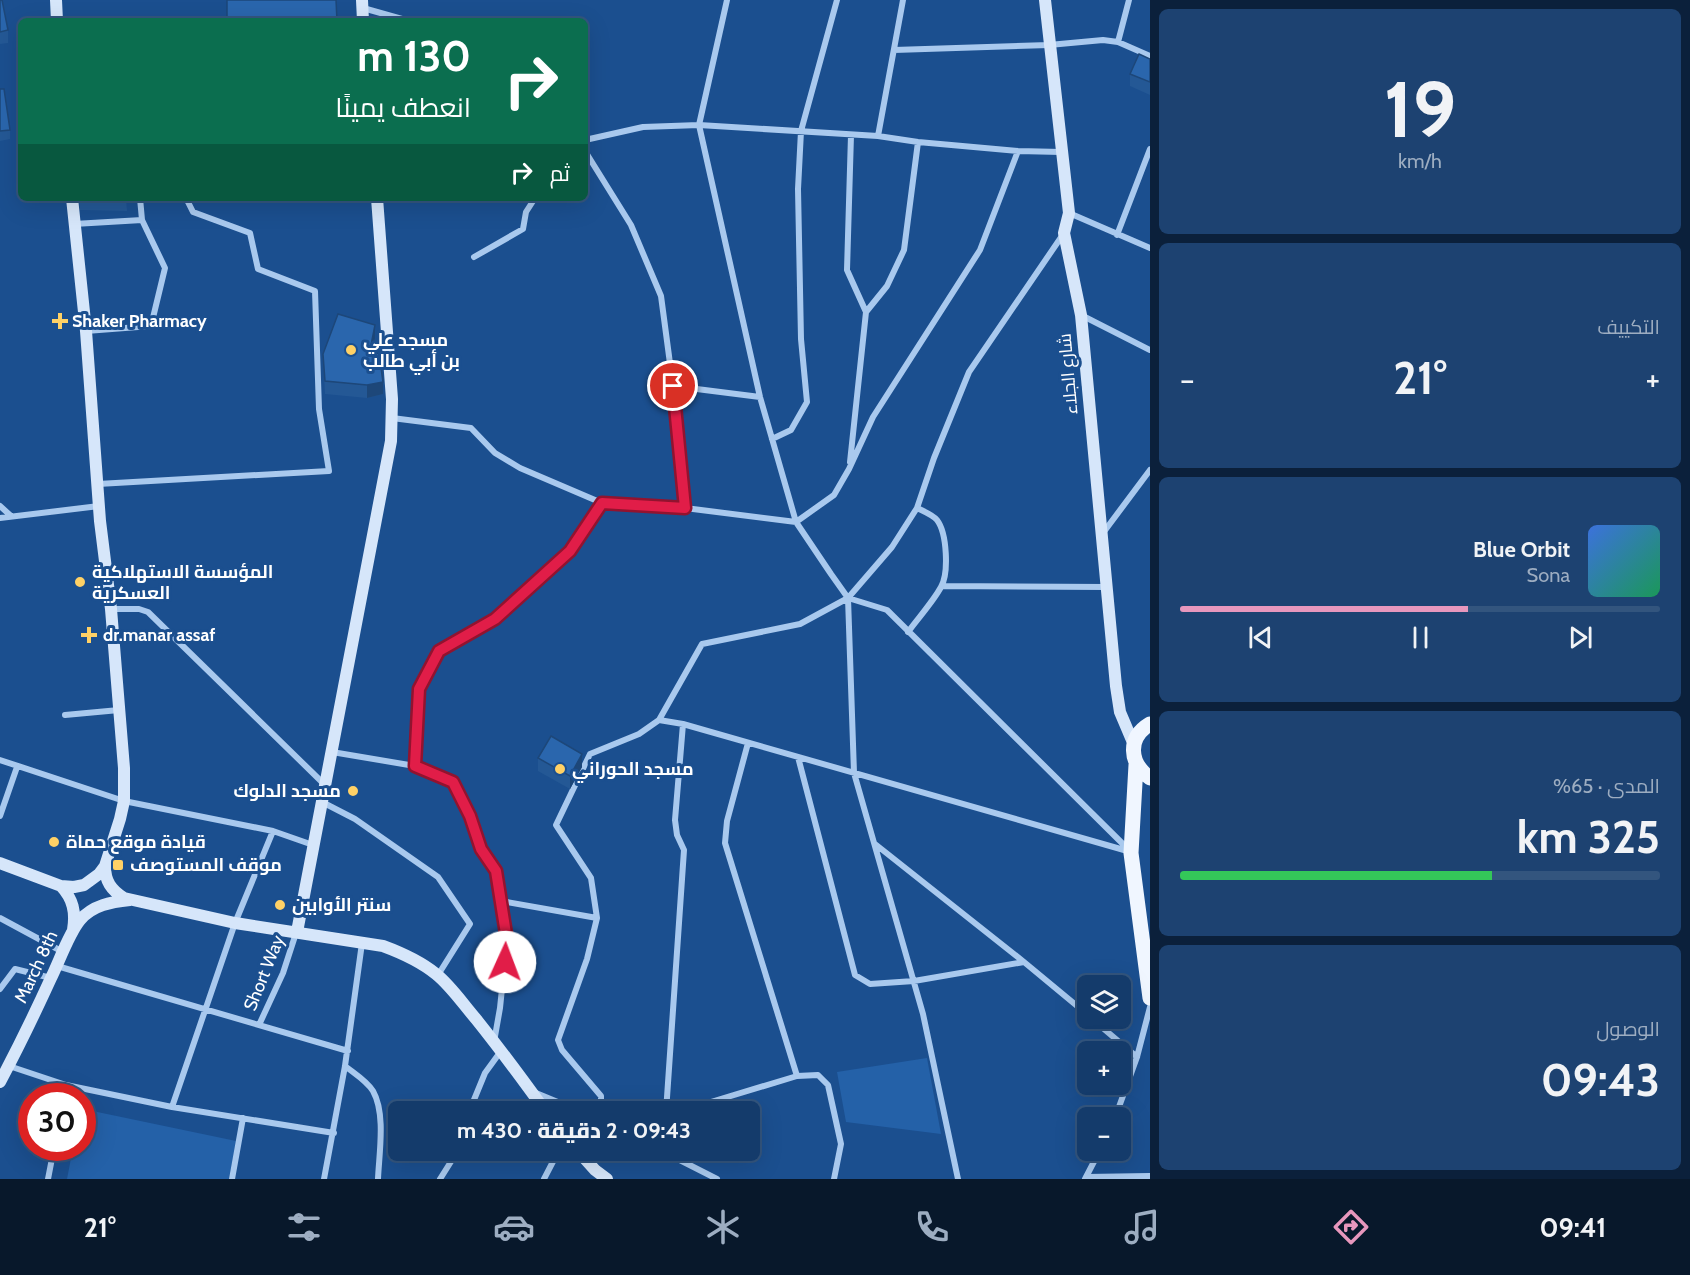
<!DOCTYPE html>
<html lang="ar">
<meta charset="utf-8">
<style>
:root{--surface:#143b6b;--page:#1d4271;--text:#f1f3f6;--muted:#9dadc1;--line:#33557e;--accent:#e797bd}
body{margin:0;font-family:Cabin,Cairo,sans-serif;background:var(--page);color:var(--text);direction:rtl;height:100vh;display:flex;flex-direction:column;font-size:22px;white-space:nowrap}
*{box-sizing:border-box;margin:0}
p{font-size:20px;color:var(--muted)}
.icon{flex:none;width:33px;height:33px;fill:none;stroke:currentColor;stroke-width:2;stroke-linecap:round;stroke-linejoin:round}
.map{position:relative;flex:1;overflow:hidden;direction:ltr}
.drawer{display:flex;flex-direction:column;gap:9px;padding:9px;background:#0b203b;width:540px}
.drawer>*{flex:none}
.top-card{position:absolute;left:18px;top:18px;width:570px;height:183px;border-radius:9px;box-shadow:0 6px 24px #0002,0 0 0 2px var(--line);direction:rtl;background:#0b6e4f;color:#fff;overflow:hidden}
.fabs{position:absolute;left:1077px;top:975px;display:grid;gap:12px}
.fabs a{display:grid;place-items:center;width:54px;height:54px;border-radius:9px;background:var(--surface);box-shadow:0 6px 24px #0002,0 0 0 2px var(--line);font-size:30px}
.speed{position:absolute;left:18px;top:1083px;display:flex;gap:12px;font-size:30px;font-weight:700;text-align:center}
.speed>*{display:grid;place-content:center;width:78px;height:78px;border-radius:50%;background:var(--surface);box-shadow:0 6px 24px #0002,0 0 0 2px var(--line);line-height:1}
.speed .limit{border:9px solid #d22;background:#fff;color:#111}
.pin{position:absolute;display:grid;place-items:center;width:51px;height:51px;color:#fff;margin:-26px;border:3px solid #fff;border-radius:50%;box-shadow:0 2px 6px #0007}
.me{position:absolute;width:66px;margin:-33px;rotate:2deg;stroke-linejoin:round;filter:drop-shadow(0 0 4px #0008)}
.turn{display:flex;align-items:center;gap:21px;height:126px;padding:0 18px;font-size:27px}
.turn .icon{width:78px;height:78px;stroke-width:2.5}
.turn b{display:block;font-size:42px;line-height:51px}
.then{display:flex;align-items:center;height:57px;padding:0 18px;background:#0003;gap:12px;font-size:22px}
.big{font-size:45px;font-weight:800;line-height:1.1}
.drawer .widget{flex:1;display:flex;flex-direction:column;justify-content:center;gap:9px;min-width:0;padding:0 21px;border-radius:9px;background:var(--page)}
.drawer .dial{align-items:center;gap:0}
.dial b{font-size:78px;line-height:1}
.song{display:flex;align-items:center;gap:18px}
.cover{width:72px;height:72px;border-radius:9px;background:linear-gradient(135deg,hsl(220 70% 55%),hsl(150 70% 35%))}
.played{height:6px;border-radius:3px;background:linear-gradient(90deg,var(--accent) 60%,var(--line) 60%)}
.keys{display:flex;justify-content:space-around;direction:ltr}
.heat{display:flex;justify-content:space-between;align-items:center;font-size:33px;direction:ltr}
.charge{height:9px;border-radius:4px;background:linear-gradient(90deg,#34c759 65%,var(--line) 0)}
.trip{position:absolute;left:388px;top:1101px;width:372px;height:60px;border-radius:9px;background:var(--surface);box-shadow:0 6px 24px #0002,0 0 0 2px var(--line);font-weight:800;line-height:60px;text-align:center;direction:rtl}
.menu{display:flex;height:96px;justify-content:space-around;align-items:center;background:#08182b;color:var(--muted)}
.menu .icon{width:42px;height:42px}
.menu .on{color:var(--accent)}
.menu b{font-size:27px;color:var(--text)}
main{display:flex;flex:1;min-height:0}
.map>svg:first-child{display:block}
.green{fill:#2461a8}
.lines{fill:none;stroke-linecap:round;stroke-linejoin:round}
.minor{stroke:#a9c9ee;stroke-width:6}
.secondary{stroke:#d6e6fa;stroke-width:12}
.primary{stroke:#f0f6ff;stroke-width:15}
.wall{fill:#245895}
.shaded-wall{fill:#1d4779}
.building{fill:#2a66ad;stroke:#1d4779;stroke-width:1.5}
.route-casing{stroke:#92132f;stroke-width:15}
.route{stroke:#e11d48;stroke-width:10}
.poi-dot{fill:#ffd166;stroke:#1b4f8f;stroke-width:2}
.labels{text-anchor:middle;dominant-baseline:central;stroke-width:6;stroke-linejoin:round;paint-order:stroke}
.poi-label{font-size:18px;font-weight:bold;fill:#fff;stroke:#1b4f8f;text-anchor:start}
.street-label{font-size:18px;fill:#fff;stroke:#1b4f8f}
</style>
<main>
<section class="drawer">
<div class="widget dial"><b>19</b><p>km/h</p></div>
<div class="widget"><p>التكييف</p>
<div class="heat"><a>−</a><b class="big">21°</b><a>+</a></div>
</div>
<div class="widget">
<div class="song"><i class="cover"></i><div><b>Blue Orbit</b><p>Sona</p></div></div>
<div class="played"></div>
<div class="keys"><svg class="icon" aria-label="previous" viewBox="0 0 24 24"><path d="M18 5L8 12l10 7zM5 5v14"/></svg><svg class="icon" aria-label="pause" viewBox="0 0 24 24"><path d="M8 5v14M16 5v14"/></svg><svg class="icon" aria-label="next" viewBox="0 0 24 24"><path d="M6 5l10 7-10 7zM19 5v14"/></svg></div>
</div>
<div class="widget"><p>المدى · 65%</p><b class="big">325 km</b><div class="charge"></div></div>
<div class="widget"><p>الوصول</p><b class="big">09:43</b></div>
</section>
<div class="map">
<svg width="1150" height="1179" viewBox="0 0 1150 1179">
<rect width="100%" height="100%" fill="#1b4f8f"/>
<path class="green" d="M927,1058L941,1134L846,1122L837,1072Z
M83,1109L236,1141L229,1179H67L73,1148H82Z"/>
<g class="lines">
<path class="minor" d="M727,0L699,125L760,397L796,522L831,574L848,598L887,610L1129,850
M363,8L409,21
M1118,42L1129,0
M894,50L1049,45L1103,40L1118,42L1150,56
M878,136L903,0
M585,140L643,127L699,125L878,136L918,142L1018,151L1061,152
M585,151L631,225L661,296L673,386L685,508
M1069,213L1150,248
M74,224L142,220
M1117,235L1150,149
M474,257L523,229L526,212L535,198
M866,312L887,286L904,250L918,142
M1081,315L1150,350
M86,331L151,326L165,268L142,220L140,198
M673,386L760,397
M392,418L471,428L495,453L520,468L602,503L685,508L796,522L834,495L849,469L873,417L980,250L1018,151
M772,439L791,430L807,402L801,339L798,189L801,131L837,0
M850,462L866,312L847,270L851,135
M98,484L329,471L319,409L315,291L258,269L250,233L193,212L186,198
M0,506L11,516
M0,518L99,506
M1103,533L1150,470
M942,586L1106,587
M111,609H139L148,612L324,784
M908,632C918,618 933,602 941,587C949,573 947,533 937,520C933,515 923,511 917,508
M65,715L119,710
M659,720L683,724L1131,852
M332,752L415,766L453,782L470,816L481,849L497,871L507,940L500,1008L494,1042
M798,757L855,975L870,984L914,981L1024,962
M0,760L124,801L273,831L313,845
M415,766L419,689L439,651L495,619L570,551L602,503
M322,802L355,819L438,877L470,924L438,975
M0,816L17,767
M875,844L1024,962L1088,1015
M501,901L597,918L587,959L558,1040L562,1050L601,1096V1105L597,1112
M0,918L63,952
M597,918L591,878L556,825L590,754L639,734L659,720L702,644L800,624L848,598
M57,966L348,1051
M0,989L15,969L51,978
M1091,1018L1137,1057
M259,1025L283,973L296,933
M9,1066L66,1085L172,1107L334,1133
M345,1066C355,1074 367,1081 373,1091C386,1114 379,1154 378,1179
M797,1076L818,1075L828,1085L841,1144L834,1179
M536,1093L582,1112
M64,1096L66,1085
M172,1107L235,923L273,831
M469,1112L485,1073L501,1051
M666,1112L684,850L677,835L675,820L683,724
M678,1112L797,1076L725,843L727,821L748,743
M1115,1118L1137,1057L1150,1007
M660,1150L717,1179
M1086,1177L1150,1176
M48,1179L54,1148
M232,1179L243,1118
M324,1179L345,1066L362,943
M440,1179L452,1160L456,1150
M544,1179L559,1150
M958,1179L923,1014L854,773L848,598L892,547L917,508L934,458L969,372L1064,233
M1085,1179L1100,1150"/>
<path class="secondary" d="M56,0L57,21
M362,0L363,21
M1045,0L1069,213L1064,233L1081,315L1116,686L1120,712L1134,745
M0,863L61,886L74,887L84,885L99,874L105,866L120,819L124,801V768L111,609L100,521L86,331L72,198
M105,866C105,881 111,890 124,898L235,923L383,946C402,953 420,961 436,974C451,986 463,1004 476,1019C500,1049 523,1080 546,1112
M61,886C73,899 76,912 73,930
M297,932L391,441L392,399L377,198
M0,1082C18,1048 35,1013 51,978C59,962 69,933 80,920C93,905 111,902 130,900
M577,1150L595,1170L607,1179"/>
<path class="primary" d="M1150,724C1127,738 1129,763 1150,778
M1136,765L1131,853L1150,998"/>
</g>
<path class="wall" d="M0,0L8,30V43L0,44Z
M1150,59V95L1130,86V74Z
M0,89L10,130V139L0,141Z
M79,198H126L127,211L80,210Z
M375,338L372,351L383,394L367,398L325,394L323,355Z
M538,758L582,767L570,789L538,771Z"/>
<path class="shaded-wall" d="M375,325V338L370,362V350Z
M383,382V394L367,398V385Z
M582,754V767L570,789V776Z"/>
<path class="building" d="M0,0H2L8,30L0,32Z
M227,0H336L337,21H227Z
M1139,54L1150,59V82L1130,74Z
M0,89H4L10,130L0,131Z
M79,198H126L127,201H80Z
M338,314L375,325L370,350L379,354L383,382L367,385L325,381L323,354Z
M551,736L582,754L570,776L538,758Z"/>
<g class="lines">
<g class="route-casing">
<path id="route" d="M505,962L507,940L496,871L481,849L470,816L453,782L415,766L419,689L439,651L495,619L570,551L602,503L685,508L673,386"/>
</g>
<use href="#route" class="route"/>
</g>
<g class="poi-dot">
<path d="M57 312h6v6h6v6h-6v6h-6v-6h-6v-6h6z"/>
<circle cx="351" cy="350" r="6"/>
<circle cx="80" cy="582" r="6"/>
<path d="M86 626h6v6h6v6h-6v6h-6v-6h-6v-6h6z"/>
<circle cx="560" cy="769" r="6"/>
<circle cx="353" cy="791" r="6"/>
<circle cx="54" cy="842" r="6"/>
<rect x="112" y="859" width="12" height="12" rx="3"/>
<circle cx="280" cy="905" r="6"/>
</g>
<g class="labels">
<g class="poi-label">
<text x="72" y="321">Shaker Pharmacy</text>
<text x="363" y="340">مسجد علي<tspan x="363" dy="21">بن أبي طالب</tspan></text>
<text x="92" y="572">المؤسسة الاستهلاكية<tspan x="92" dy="21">العسكرية</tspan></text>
<text x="103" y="635">dr.manar assaf</text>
<text x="572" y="769">مسجد الحوراني</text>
<text x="341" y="791" text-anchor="end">مسجد الدلوك</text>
<text x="66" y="842">قيادة موقع حماة</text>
<text x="130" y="865">موقف المستوصف</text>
<text x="292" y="905">سنتر الأوابين</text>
</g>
<g class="street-label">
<text transform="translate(1068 374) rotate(-95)">شارع الجلاء</text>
<text transform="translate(36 967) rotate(-65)">March 8th</text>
<text transform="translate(264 973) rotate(-68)">Short Way</text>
</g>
</g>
</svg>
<div class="fabs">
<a><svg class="icon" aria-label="layers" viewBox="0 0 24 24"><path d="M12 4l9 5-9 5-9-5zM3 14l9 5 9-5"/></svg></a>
<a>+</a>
<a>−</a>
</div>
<div class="speed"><div class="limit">30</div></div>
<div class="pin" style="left:673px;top:386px;background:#d93025"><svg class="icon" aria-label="arrive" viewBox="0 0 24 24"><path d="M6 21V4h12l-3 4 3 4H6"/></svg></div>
<svg class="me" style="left:505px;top:962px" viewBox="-20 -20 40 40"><circle r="19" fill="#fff"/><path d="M0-13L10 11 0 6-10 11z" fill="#e11d48"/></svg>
<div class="trip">09:43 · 2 دقيقة · 430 m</div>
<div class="top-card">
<div class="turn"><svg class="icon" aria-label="right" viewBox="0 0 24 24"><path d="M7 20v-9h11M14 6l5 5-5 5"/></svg><div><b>130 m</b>انعطف يمينًا</div></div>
<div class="then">ثم<svg class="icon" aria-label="right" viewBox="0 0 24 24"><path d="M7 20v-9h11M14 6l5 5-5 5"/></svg></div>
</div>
</div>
</main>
<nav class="menu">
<b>09:41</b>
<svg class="icon on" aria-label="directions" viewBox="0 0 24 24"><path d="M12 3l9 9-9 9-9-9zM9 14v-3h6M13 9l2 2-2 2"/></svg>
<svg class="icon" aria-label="music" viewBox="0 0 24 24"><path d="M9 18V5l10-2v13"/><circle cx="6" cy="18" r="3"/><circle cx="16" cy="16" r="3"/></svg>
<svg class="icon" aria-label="phone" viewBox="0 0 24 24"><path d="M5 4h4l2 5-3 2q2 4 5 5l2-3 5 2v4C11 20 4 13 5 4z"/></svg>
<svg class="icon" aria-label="climate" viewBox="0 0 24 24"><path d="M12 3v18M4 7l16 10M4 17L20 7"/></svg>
<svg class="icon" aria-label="car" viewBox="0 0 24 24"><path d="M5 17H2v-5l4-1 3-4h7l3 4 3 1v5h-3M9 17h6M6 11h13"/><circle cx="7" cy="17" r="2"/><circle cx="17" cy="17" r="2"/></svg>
<svg class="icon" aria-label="filters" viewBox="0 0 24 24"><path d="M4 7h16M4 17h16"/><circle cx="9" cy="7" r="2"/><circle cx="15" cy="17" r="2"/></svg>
<b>21°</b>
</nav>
